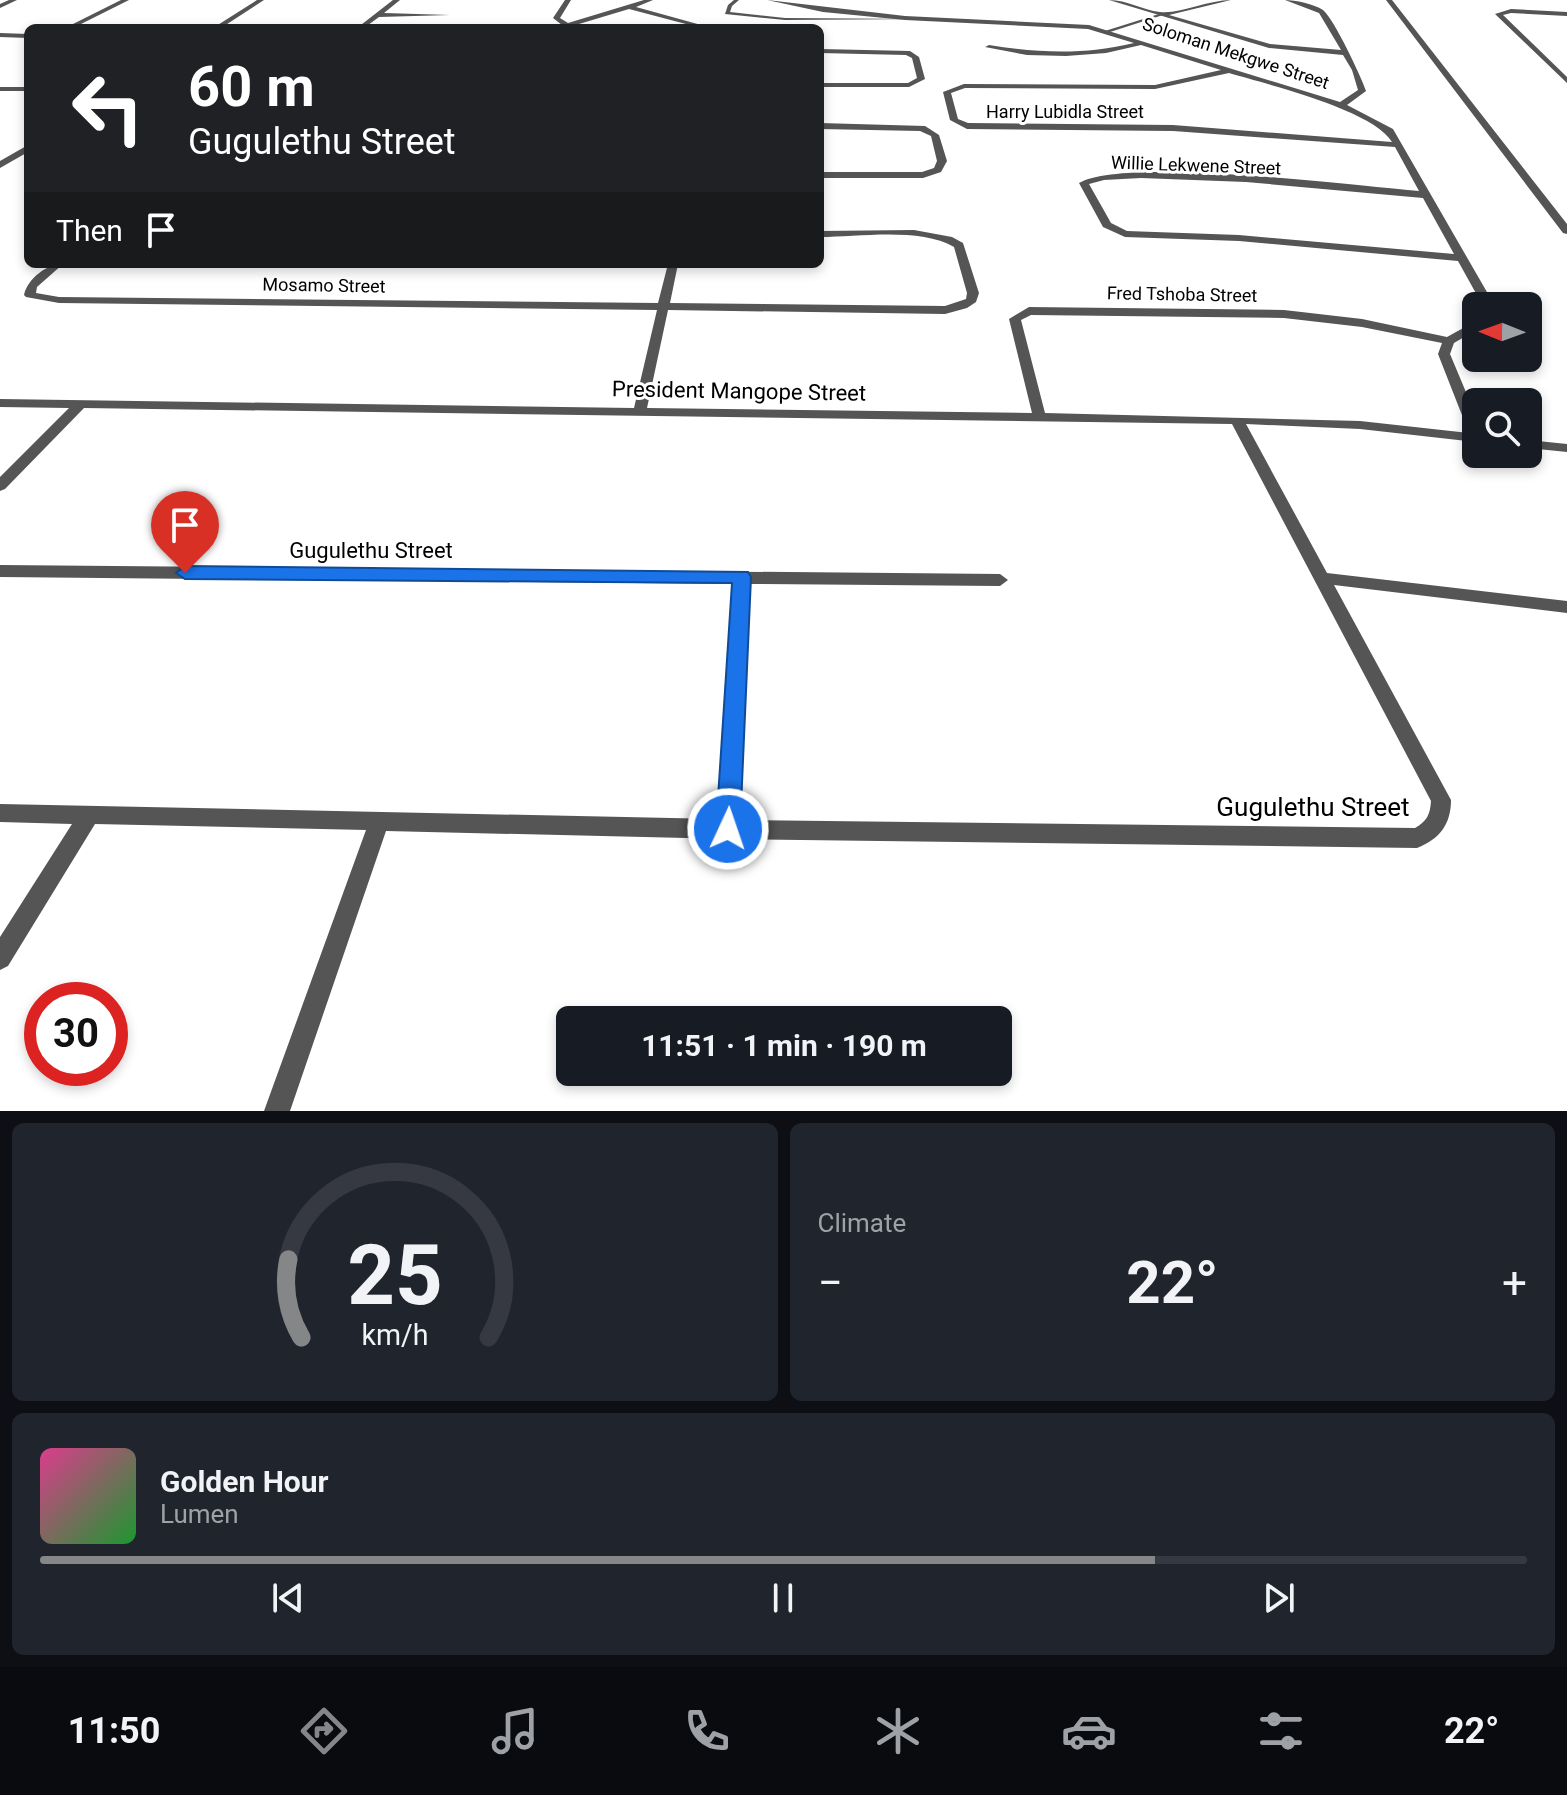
<!DOCTYPE html>
<meta charset="utf-8">
<style>
:root{--surface:#171b24;--page:#20242c;--text:#f1f3f6;--muted:#9ea1a6;--line:#363941;--accent:#858687}
body{margin:0;font-family:Roboto,sans-serif;background:var(--page);color:var(--text);height:100vh;display:flex;flex-direction:column;font-size:30px;white-space:nowrap}
*{box-sizing:border-box;margin:0}
p{font-size:26px;color:var(--muted)}
.icon{flex:none;width:44px;height:44px;fill:none;stroke:currentColor;stroke-width:2;stroke-linecap:round;stroke-linejoin:round}
.map{position:relative;height:1111px;overflow:hidden}
.sheet{display:flex;flex-direction:column;gap:12px;padding:12px;background:#0d0f14;flex:1}
.sheet>*{flex:none}
.banner{position:absolute;left:24px;top:24px;width:800px;height:244px;border-radius:12px;box-shadow:0 4px 12px #0003;background:#202124;color:#fff;overflow:hidden}
.needle{width:52px;rotate:271deg}
.tools{position:absolute;left:1462px;top:292px;display:grid;gap:16px}
.tools a{display:grid;place-items:center;width:80px;height:80px;border-radius:12px;background:var(--surface);box-shadow:0 4px 12px #0003;font-size:40px}
.speed{position:absolute;left:24px;top:982px;display:flex;gap:16px;font-size:40px;font-weight:700;text-align:center}
.speed>*{display:grid;place-content:center;width:104px;height:104px;border-radius:50%;background:var(--surface);box-shadow:0 4px 12px #0003;line-height:1}
.speed .limit{border:12px solid #d22;background:#fff;color:#111}
.pin{position:absolute;display:grid;place-items:center;width:68px;height:68px;color:#fff;margin:-82px -34px;border-radius:50% 50% 50% 0;rotate:-45deg;box-shadow:0 0 8px #0007}
.pin .icon{rotate:45deg}
.me{position:absolute;width:88px;margin:-44px;rotate:3deg;stroke-linejoin:round;filter:drop-shadow(0 0 6px #0008)}
.turn{display:flex;align-items:center;gap:28px;height:168px;padding:0 32px;font-size:36px}
.turn .icon{width:104px;height:104px;stroke-width:2.5}
.turn b{display:block;font-size:56px;line-height:68px}
.then{display:flex;align-items:center;height:76px;padding:0 32px;background:#0003;gap:16px;font-size:30px}
.big{font-size:60px;font-weight:700;line-height:1.1}
.sheet .tile{flex:1;display:flex;flex-direction:column;justify-content:center;gap:12px;min-width:0;padding:0 28px;border-radius:12px;background:var(--page)}
.sheet .dial{align-items:center;gap:0}
.dial svg{height:208px;overflow:visible;fill:none;stroke:var(--line);stroke-width:7;stroke-linecap:round;text-anchor:middle}
.dial text{fill:var(--text);stroke:none}
.song{display:flex;align-items:center;gap:24px}
.cover{width:96px;height:96px;border-radius:12px;background:linear-gradient(135deg,hsl(330 70% 55%),hsl(130 70% 35%))}
.played{height:8px;border-radius:4px;background:linear-gradient(90deg,var(--accent) 75%,var(--line) 75%)}
.keys{display:flex;justify-content:space-around;direction:ltr}
.heat{display:flex;justify-content:space-between;align-items:center;font-size:44px;direction:ltr}
.sheet .tiles{flex:1;display:grid;gap:12px;grid-template-columns:1fr 1fr}
.tile:last-child{grid-column:span 2}
.trip{position:absolute;left:556px;top:1006px;width:456px;height:80px;border-radius:12px;background:var(--surface);box-shadow:0 4px 12px #0003;font-weight:700;line-height:80px;text-align:center}
.dock{display:flex;height:128px;justify-content:space-around;align-items:center;background:#090b0e;color:var(--muted)}
.dock .icon{width:56px;height:56px}
.dock .active{color:var(--accent)}
.dock b{font-size:36px;color:var(--text)}
.map>svg:first-child{display:block}
.lines{fill:none;stroke-linecap:round;stroke-linejoin:round}
.service{fill:#555;fill-rule:evenodd}
.minor{fill:#555;fill-rule:evenodd}
.route{fill:#1a73e8;stroke:#114b97;stroke-width:2}
.labels{text-anchor:middle;dominant-baseline:central;stroke-width:6;stroke-linejoin:round;paint-order:stroke}
.far-street-label{font-size:18px;fill:#000;stroke:#fff}
.street-label{font-size:22px;fill:#000;stroke:#fff}
.near-street-label{font-size:26px;fill:#000;stroke:#fff}
</style>
<div class="map">
<svg width="1567" height="1111" viewBox="0 0 1567 1111">
<rect width="100%" height="100%" fill="#fff"/>
<g class="lines">
<path class="service" d="M734,0H739L732,6L730,12L785,18L923,19L785,20L725,14L728,5Z
M1159,14L1163,15L1110,32L1105,31Z"/>
<path class="minor" d="M9,0H17L0,8V4Z
M121,0H129L73,28H65Z
M257,0H264L221,28H213Z
M393,0H400L384,13L450,15L379,17L364,28H357Z
M565,0H571L560,18L568,23L644,0H653L636,7L712,28H701L629,9L569,27L557,28L562,25L553,18Z
M767,0L905,16L1089,25L1340,102L1358,90L1352,70L1343,55L1269,48L1109,0C1127,0 1142,10 1160,12C1181,14 1208,0 1231,0L1169,15L1270,44L1341,50L1319,13L1285,0C1295,0 1314,4 1323,10C1334,19 1361,76 1366,91L1347,105L1393,129L1495,306H1483L1458,261L1239,241L1125,237L1103,227L1079,183C1123,156 1358,186 1419,191L1395,147L1173,131L967,129L950,120L943,92L964,84L1155,85L1221,70L1141,45L1106,53L1066,56L1027,55L985,47L989,45C1037,53 1086,55 1134,43L1088,29L905,20L823,12ZM1229,73C1266,84 1374,110 1392,142L1173,125L968,123L958,119L951,93L965,88L1155,89ZM1141,178L1246,182L1423,198L1454,254L1239,235L1127,231L1111,223L1089,184L1104,180Z
M1386,0H1392L1567,224V234L1563,233Z
M1511,9L1567,12V16L1511,13L1503,15L1567,77V83L1495,14Z
M0,33L28,34V38L0,37Z
M820,49L910,51L919,57L925,79L909,87H820V83H908L917,78L912,58L906,55L820,53Z
M0,87H28V91H0Z
M820,123L925,126L939,135L947,161L941,172L923,178H820V172H922L934,168L937,161L931,136L920,131L820,129Z
M28,145V152L0,168V161Z
M914,230L952,237L963,243L979,293L976,302L967,308L945,314L668,310L647,408L1032,413L1009,319L1029,307L1284,310L1362,319L1447,337L1476,321V330L1454,343L1450,354L1476,416V442L1360,429L1246,424L1327,573L1567,601V613L1334,585L1451,800C1451,824 1440,839 1417,848L728,839L386,831L290,1111H264L366,830L95,824L8,966L0,970V937L72,824L0,822V804L718,819L733,584L0,577V565L1000,574L1008,580L1000,586L750,584L739,820L1415,828C1427,821 1430,815 1431,801L1232,424L84,408L5,489L0,491V477L69,408L0,407V399L634,408L657,310L59,303L26,297L24,295C28,278 47,264 63,264L37,287L36,293L59,297L658,303L668,264H678L670,303L945,306L966,299L967,293L954,247C920,227 859,237 820,237V231ZM1031,315L1284,318L1362,327L1442,343L1438,354L1469,433L1360,421L1045,413L1021,320Z
M1528,440L1567,444V452L1528,448Z"/>
</g>
<path class="route" d="M185,566L748,572L751,577L740,829L737,837L728,840L720,837L716,829L732,583L185,579L176,573Z"/>
<g class="labels">
<g class="far-street-label">
<text transform="translate(1236 53) rotate(18)">Soloman Mekgwe Street</text>
<text x="1065" y="111">Harry Lubidla Street</text>
<text transform="translate(1196 165) rotate(2)">Willie Lekwene Street</text>
<text transform="translate(324 285) rotate(1)">Mosamo Street</text>
<text transform="translate(1182 294) rotate(1)">Fred Tshoba Street</text>
</g>
<g class="street-label">
<text transform="translate(739 391) rotate(1)">President Mangope Street</text>
<text x="371" y="550">Gugulethu Street</text>
</g>
<g class="near-street-label">
<text x="1313" y="807">Gugulethu Street</text>
</g>
</g>
</svg>
<div class="tools">
<a><svg class="needle" viewBox="-14 -14 28 28"><path d="M0-13l5 13h-10z" fill="#e53935"/><path d="M0 13l5-13h-10z" fill="#9ea1a6"/></svg></a>
<a><svg class="icon" aria-label="search" viewBox="0 0 24 24"><circle cx="10" cy="10" r="6"/><path d="M15 15l6 6"/></svg></a>
</div>
<div class="speed"><div class="limit">30</div></div>
<div class="pin" style="left:185px;top:573px;background:#d93025"><svg class="icon" aria-label="arrive" viewBox="0 0 24 24"><path d="M6 21V4h12l-3 4 3 4H6"/></svg></div>
<svg class="me" style="left:728px;top:829px" viewBox="-20 -20 40 40"><circle r="17" fill="#1a73e8" stroke="#fff" stroke-width="3"/><path d="M0-11L8 9 0 5-8 9z" fill="#fff"/></svg>
<div class="trip">11:51 · 1 min · 190 m</div>
<div class="banner">
<div class="turn"><svg class="icon" aria-label="left" viewBox="0 0 24 24"><path d="M17 20v-9H6M10 6l-5 5 5 5"/></svg><div><b>60 m</b>Gugulethu Street</div></div>
<div class="then">Then<svg class="icon" aria-label="arrive" viewBox="0 0 24 24"><path d="M6 21V4h12l-3 4 3 4H6"/></svg></div>
</div>
</div>
<section class="sheet">
<div class="tiles">
<div class="tile dial"><svg viewBox="0 0 100 80">
<path d="M14 69A42 42 0 1 1 86 69"/>
<path d="M14 69A42 42 0 0 1 9 39" stroke="#858687"/>
<text x="50" y="56" font-size="32" font-weight="700">25</text>
<text x="50" y="72" font-size="11">km/h</text>
</svg></div>
<div class="tile"><p>Climate</p>
<div class="heat"><a>−</a><b class="big">22°</b><a>+</a></div>
</div>
<div class="tile">
<div class="song"><i class="cover"></i><div><b>Golden Hour</b><p>Lumen</p></div></div>
<div class="played"></div>
<div class="keys"><svg class="icon" aria-label="previous" viewBox="0 0 24 24"><path d="M18 5L8 12l10 7zM5 5v14"/></svg><svg class="icon" aria-label="pause" viewBox="0 0 24 24"><path d="M8 5v14M16 5v14"/></svg><svg class="icon" aria-label="next" viewBox="0 0 24 24"><path d="M6 5l10 7-10 7zM19 5v14"/></svg></div>
</div>
</div>
</section>
<nav class="dock">
<b>11:50</b>
<svg class="icon active" aria-label="directions" viewBox="0 0 24 24"><path d="M12 3l9 9-9 9-9-9zM9 14v-3h6M13 9l2 2-2 2"/></svg>
<svg class="icon" aria-label="music" viewBox="0 0 24 24"><path d="M9 18V5l10-2v13"/><circle cx="6" cy="18" r="3"/><circle cx="16" cy="16" r="3"/></svg>
<svg class="icon" aria-label="phone" viewBox="0 0 24 24"><path d="M5 4h4l2 5-3 2q2 4 5 5l2-3 5 2v4C11 20 4 13 5 4z"/></svg>
<svg class="icon" aria-label="climate" viewBox="0 0 24 24"><path d="M12 3v18M4 7l16 10M4 17L20 7"/></svg>
<svg class="icon" aria-label="car" viewBox="0 0 24 24"><path d="M5 17H2v-5l4-1 3-4h7l3 4 3 1v5h-3M9 17h6M6 11h13"/><circle cx="7" cy="17" r="2"/><circle cx="17" cy="17" r="2"/></svg>
<svg class="icon" aria-label="filters" viewBox="0 0 24 24"><path d="M4 7h16M4 17h16"/><circle cx="9" cy="7" r="2"/><circle cx="15" cy="17" r="2"/></svg>
<b>22°</b>
</nav>
